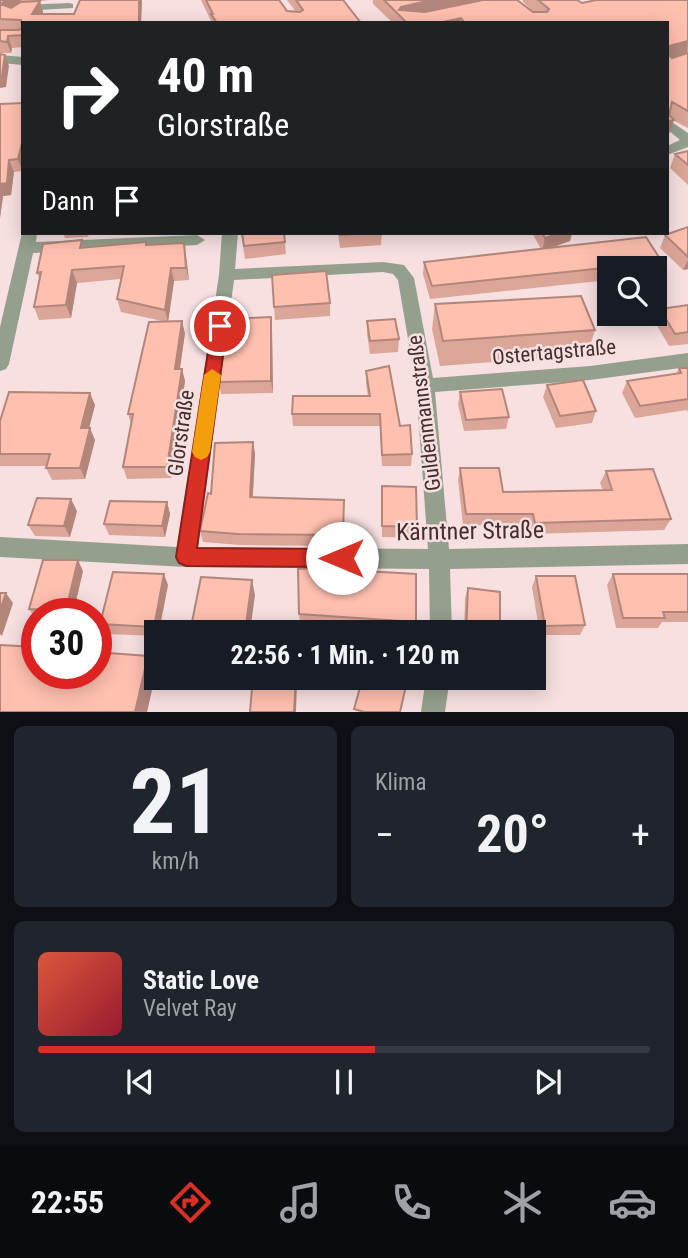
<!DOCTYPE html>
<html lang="de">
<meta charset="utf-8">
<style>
:root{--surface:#171b24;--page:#20242c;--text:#f1f3f6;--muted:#9ea1a6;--line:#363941;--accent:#d93025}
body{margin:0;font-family:"Roboto Condensed",sans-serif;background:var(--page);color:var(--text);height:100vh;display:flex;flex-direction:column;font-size:26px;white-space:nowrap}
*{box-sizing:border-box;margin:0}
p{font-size:23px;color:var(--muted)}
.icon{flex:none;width:38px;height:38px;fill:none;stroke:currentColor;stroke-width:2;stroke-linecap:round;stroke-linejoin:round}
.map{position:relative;height:712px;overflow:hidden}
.panel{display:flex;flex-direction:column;gap:14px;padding:14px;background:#0d0f14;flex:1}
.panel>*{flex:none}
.banner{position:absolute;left:21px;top:21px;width:648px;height:214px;border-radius:0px;box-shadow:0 4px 18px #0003;background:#202124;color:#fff;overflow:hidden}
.fabs{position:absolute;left:597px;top:256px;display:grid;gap:14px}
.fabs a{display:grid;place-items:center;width:70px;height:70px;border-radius:0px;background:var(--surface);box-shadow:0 4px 18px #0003;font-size:35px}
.speed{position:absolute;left:21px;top:598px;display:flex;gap:14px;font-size:35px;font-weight:700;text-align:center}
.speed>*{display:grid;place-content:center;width:91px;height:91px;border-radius:50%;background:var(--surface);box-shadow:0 4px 18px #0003;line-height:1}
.speed .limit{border:10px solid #d22;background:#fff;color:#111}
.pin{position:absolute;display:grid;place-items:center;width:60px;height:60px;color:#fff;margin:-30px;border:4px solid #fff;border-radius:50%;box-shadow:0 2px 7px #0007}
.me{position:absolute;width:77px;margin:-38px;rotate:270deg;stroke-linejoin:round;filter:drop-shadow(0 0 5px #0008)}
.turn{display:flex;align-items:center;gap:24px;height:147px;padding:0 21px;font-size:32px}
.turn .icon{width:91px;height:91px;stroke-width:2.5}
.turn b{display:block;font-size:49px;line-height:60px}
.then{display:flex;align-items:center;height:66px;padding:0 21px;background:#0003;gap:14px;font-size:26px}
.big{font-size:52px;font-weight:700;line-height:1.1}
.panel .widget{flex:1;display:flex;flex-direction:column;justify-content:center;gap:10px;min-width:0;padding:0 24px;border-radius:10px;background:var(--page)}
.panel .dial{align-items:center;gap:0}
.dial b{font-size:91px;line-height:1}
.song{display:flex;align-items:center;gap:21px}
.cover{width:84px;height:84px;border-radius:10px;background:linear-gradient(135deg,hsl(10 70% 55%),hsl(350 70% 35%))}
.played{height:7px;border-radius:4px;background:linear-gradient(90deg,var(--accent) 55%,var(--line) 55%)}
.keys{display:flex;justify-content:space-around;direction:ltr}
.heat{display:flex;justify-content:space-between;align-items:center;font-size:38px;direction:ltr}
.panel .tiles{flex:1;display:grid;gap:14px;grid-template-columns:1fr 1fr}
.widget:last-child{grid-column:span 2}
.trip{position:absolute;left:144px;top:620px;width:402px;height:70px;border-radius:0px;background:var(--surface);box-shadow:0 4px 18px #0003;font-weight:700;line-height:70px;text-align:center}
.menu{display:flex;height:112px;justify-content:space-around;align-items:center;background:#090b0e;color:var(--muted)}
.menu .icon{width:49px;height:49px}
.menu .selected{color:var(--accent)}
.menu b{font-size:32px;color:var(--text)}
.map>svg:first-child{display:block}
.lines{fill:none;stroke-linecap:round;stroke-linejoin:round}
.minor{fill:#94a08d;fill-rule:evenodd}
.wall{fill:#dba597}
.shaded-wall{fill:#b2867b}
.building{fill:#ffc0b0;stroke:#b2867b;stroke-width:2}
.route{fill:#d93025;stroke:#8d1f18;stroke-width:2}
.slow{fill:#f59e0b}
.labels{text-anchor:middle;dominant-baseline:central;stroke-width:5;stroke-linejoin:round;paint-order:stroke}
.street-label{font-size:21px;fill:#452e2f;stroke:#f8e0e1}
.near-street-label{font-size:24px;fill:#452e2f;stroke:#f8e0e1}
</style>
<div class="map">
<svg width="688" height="712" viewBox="0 0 688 712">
<rect width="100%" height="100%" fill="#f8e0e1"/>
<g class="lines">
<path class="minor" d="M69,3L73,4V8L21,11L16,8L21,5Z
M0,55L23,57V65L0,63Z
M667,119L688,133V147L667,155V146L680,140L667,129Z
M22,233H37L36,242L197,235L205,240L197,245L33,253L9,364L6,369L0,371V327Z
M222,233H238L235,269L383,262L404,265L414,278L433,378L590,366L688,353V367L590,380L435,392L449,549L688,544V564L450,569L452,632H430L429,569L186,567L0,557V537L177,547L219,275ZM383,272L393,274L398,280L416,386L428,549L198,547L234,280Z
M426,677H450L445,712H421Z"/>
</g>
<path class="wall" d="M0,0H50L40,1L43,12L42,14H74L80,0H142L141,23H23V47L12,48L11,53H0Z
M201,0H279L287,11L296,12L287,0H343L361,23H212Z
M373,0H517L534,12L523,2V0H577L582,3L688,0V128L673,120L669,134L667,23H393L373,4Z
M23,103V169L22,171L14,172L11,195L3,196L0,218V104Z
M688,151V185L670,168L675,154Z
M688,227V269L683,270L660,248L665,235Z
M63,233H89L88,237L65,238Z
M241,233H284L286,254L245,259Z
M338,233H382L381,245L340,248Z
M532,233H572L570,241L551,248L662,262L657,275H654V268H609V280L430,299L423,274L424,262L541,249Z
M146,242V245L186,256L189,280L174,281L168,321L185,333L180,369L185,381L171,478L127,479L123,467L131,424L128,414L162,321L121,312L117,299L121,279L77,283L71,318L39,320L34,307L40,280L37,273L84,248Z
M272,275L330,303V316L275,320Z
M435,304L595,330L587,355L440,366L432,329Z
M688,305V344L669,346L655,322L660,309Z
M367,321L399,339L398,352L370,354L367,334Z
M272,330L273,393L221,394L219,382Z
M679,368H688V412L687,410L635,418L622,393L627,381L676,374Z
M366,371L400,426L412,454L411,466H382L380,426H293L292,414L368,396L366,384Z
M547,385L596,411L592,423L556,428L543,397Z
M460,392L509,417L506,429L464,431L458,404Z
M95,405L89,428L95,440L85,479L52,480L46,468L47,466H0V421Z
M253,442L255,454L253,497L344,500L343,546L240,545L203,542L200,531L211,494Z
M460,468L503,492L603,490L600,483L606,471L671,519L664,530L531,534L529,525H463L458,480Z
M382,486L417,527L416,538L382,537Z
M167,502L170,514L165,537L109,535L104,524Z
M77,511L70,537L35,536L28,525Z
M348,570L416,622L415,632L300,624L299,614Z
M83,571L73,614H37V619H36L29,609Z
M613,574H688V622H662L658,628H616L607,585Z
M536,576L585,625L580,635H540L532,587Z
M168,585L156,632V636L106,634L100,624Z
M468,588L500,632H464L465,598Z"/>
<path class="shaded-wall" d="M6,0H21V1L5,15L1,4Z
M139,0H142L141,23H139Z
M432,0H489L404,20L399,10L401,7Z
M40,1L43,12L36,23L32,14Z
M461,18L460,23H438Z
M8,36L12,48L11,53L7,42Z
M688,41L687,53L667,59L669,46Z
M5,55L9,66L6,87L0,88V76Z
M674,120L669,134H667V121Z
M23,139V169L22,171L18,159Z
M9,160L14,172L11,195L3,196L0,218V184Z
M561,233H572L570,241L542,251L545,238Z
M184,243L186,256L189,280L186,268Z
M688,260V269L683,270Z
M171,268L174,281L168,323L165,310Z
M72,270L77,283L71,318L66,305Z
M271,317L272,330L273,393L271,381Z
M182,321L185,333L178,381L175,369Z
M182,369L185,381L171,478L167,467Z
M90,393L95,405L86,440L81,428Z
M90,428L95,440L85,479L80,468Z
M253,442L255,454L252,508L250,497Z
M71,499L77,511L70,537L64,526Z
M167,502L170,514L165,537L162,526Z
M78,560L83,571L73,614H68L66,610Z
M164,574L168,585L159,632H156L154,627Z
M252,580L255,595L250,632H245Z
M6,593L13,603L2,636L0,634V610Z
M148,656L156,673L147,712H135Z
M296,677H297V680L296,712H294Z"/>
<path class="building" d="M0,0H6L1,4L11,8L21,2L40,1L32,14H74L80,0H139V23H23V35L8,36L7,42L0,41V30H19L22,28L21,20L0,19Z
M206,0H279L287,11L300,12L303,10L296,0H343L361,23H217L211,14H213Z
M384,0H432L401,7L399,10L425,12L483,0H517L533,12H547L549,9L538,0H577L582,3L596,0H688V41L669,46V55L672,58L688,53V111L672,102L669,115L674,120L667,121V23H465L461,18L438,23H407Z
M0,54L5,55L2,76H0Z
M23,103V139L18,159L9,160L7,183L0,184V104Z
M688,151V165L675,154Z
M688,227V257L665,235Z
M242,233H284L285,242L244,246Z
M340,233H374L340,235Z
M542,233H561L545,238Z
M646,237L662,262L432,286L424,262Z
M82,240L80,248L146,242V245L184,243L186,268H171L165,310L117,299L124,266L72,270L66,305L34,307L41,272L37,273L43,244Z
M326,271L330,303L274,307L272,275Z
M581,296L595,330L443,341L435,304Z
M688,305V332L675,334L660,309Z
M271,317V381L219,382L228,319Z
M395,319L399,339L370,341L367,321Z
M182,321L175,369H182L167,467H123L133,414H128L149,322Z
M389,366L400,426L410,425L412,454L382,455L380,414H292L293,396H370L366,371Z
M679,368H688V399L640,406L627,381L681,373Z
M583,380L596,411L560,416L547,385Z
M502,389L509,417L466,420L460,392Z
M9,392L90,393L81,428H90L80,468H46L50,454H0V421Z
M253,442L250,497L344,500L343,535L238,534L200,531L208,493L211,494L215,443Z
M460,468H499L503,492L612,490L606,471L653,469L671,519L535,523L533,514H466Z
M382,486L416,487L417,527L382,526Z
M37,498L71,499L64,526L28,525Z
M110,501L167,502L162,526L104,524Z
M43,560H78L66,610L29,609Z
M348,566V570L416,574V622L299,614L298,569Z
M113,572L164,574L154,627L100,624Z
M613,574H688V612H663L665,618H623Z
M536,576H575L585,625L545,626Z
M201,577L252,580L245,632H190Z
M468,588L500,592V632H466Z
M0,593H6L0,610Z
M0,645L37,647V674H96V652L148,656L135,712H0Z
M253,677H296L294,712H250Z
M363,677H408L400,712H364L354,709Z"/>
<path class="route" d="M220,321L227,326L197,548L342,549L349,552L352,558L349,564L342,567L186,566L179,563L176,557L212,326Z"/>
<path class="slow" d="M212,369L221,375L210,452L207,457L201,460L195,457L192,452L204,375Z"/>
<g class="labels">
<g class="street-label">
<text transform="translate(554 352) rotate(-5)">Ostertagstraße</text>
<text transform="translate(424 413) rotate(-97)">Guldenmannstraße</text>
<text transform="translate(181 433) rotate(-82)">Glorstraße</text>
</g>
<g class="near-street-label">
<text transform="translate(470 531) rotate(-1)">Kärntner Straße</text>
</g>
</g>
</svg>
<div class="fabs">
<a><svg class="icon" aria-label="search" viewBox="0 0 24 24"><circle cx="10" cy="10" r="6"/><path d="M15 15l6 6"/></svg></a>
</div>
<div class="speed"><div class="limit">30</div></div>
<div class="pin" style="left:220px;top:326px;background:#d93025"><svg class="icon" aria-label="arrive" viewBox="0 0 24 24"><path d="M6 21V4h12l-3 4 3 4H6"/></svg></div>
<svg class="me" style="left:342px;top:558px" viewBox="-20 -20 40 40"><circle r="19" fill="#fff"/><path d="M0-13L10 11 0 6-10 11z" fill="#d93025"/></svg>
<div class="trip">22:56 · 1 Min. · 120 m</div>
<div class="banner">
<div class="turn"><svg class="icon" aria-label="right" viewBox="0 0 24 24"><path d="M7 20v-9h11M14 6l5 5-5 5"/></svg><div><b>40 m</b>Glorstraße</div></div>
<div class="then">Dann<svg class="icon" aria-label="arrive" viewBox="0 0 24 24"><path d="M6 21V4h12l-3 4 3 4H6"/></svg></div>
</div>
</div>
<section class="panel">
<div class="tiles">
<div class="widget dial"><b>21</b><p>km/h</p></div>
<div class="widget"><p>Klima</p>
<div class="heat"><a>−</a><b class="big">20°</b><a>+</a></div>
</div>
<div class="widget">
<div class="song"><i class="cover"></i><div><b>Static Love</b><p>Velvet Ray</p></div></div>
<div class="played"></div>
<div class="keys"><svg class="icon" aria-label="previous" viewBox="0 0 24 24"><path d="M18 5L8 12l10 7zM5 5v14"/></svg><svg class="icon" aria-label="pause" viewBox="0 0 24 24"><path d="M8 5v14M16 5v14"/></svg><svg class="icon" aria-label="next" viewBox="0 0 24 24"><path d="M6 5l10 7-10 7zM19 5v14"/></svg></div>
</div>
</div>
</section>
<nav class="menu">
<b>22:55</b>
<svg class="icon selected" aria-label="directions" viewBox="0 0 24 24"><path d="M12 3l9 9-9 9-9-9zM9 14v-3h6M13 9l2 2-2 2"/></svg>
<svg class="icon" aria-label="music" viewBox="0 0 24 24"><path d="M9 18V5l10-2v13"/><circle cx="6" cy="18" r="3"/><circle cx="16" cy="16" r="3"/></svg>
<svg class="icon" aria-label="phone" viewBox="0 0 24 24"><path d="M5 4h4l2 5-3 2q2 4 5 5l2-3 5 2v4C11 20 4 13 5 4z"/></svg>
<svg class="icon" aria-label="climate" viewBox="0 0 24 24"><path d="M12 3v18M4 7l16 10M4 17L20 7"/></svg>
<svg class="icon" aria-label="car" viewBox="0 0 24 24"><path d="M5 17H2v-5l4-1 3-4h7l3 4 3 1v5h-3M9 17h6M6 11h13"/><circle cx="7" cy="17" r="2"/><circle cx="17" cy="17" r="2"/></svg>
</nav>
